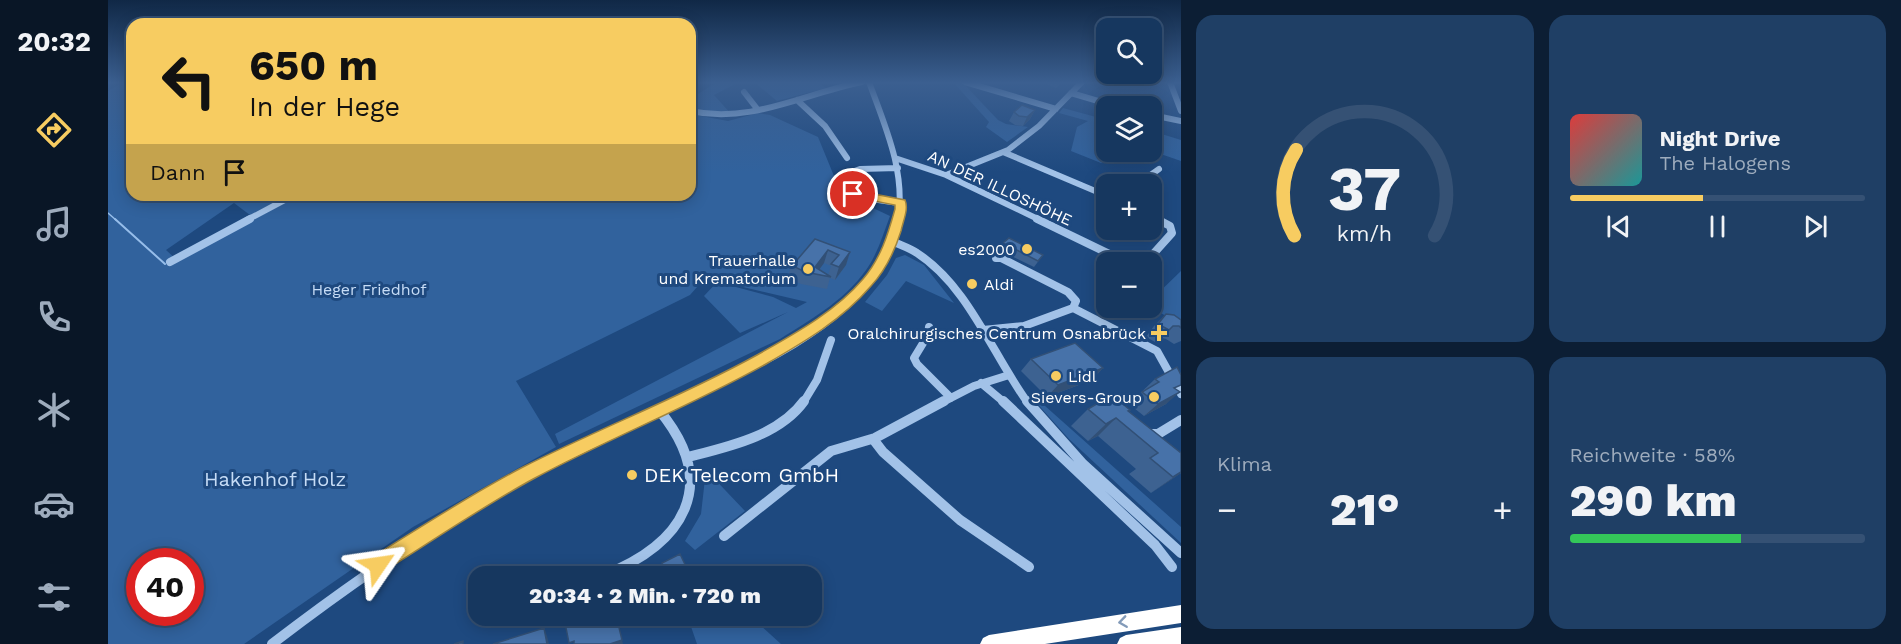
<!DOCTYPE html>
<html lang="de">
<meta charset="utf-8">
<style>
:root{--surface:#16375f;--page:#1f3f65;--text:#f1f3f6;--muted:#9eacbd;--line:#355174;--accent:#f7cc61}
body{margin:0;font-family:"Work Sans",sans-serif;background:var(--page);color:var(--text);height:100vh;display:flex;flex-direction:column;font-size:22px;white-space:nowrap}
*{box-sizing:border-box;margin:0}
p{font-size:20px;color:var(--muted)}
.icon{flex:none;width:33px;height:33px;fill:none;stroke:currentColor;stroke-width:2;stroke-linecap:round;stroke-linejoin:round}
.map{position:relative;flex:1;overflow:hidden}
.details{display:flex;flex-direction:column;gap:15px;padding:15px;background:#0c1e34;width:720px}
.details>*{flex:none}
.guide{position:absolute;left:18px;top:18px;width:570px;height:183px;border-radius:18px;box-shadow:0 3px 15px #0003,0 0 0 2px var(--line);background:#f7cc61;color:#111;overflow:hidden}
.fabs{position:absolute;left:988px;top:18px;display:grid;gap:12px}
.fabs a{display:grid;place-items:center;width:66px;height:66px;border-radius:12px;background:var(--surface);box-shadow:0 3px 15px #0003,0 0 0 2px var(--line);font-size:30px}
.speed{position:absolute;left:18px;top:548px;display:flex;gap:12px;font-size:30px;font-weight:700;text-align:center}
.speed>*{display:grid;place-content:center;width:78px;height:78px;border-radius:50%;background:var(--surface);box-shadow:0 3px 15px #0003,0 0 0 2px var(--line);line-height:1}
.speed .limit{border:9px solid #d22;background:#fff;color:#111}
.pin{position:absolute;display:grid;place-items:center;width:51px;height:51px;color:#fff;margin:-26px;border:3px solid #fff;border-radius:50%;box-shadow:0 2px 6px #0007}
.me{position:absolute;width:66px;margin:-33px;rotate:58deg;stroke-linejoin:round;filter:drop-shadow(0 0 4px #0008)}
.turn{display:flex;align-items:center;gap:21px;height:126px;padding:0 24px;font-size:27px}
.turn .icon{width:78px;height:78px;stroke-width:2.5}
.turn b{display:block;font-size:42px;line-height:51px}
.then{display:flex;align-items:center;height:57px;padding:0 24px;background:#0003;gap:12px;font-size:22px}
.big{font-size:45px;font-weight:800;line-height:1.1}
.details .tile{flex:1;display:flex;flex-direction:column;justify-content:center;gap:9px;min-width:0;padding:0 21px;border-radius:18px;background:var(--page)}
.details .dial{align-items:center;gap:0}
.dial svg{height:156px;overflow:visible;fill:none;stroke:var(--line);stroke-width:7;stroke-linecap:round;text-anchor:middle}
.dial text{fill:var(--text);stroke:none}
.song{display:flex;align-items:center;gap:18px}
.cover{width:72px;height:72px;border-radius:9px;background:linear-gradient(135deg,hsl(0 70% 55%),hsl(180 70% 35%))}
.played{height:6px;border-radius:3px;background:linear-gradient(90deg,var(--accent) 45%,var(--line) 45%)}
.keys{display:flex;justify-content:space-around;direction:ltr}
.heat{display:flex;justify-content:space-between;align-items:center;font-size:33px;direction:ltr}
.charge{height:9px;border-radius:4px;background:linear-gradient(90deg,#34c759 58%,var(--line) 0)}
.details .tiles{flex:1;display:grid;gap:15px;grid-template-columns:repeat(2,1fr)}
.trip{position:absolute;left:360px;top:566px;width:354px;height:60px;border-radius:18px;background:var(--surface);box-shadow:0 3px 15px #0003,0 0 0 2px var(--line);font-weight:800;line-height:60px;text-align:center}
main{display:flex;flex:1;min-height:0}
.dock{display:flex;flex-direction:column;width:108px;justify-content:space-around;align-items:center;background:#091626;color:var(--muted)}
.dock .icon{width:42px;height:42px}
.dock .active{color:var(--accent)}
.dock b{font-size:27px;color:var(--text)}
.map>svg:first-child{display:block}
.green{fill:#31629d;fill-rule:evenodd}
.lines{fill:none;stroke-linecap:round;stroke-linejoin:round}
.stream-far1{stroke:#96bdea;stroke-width:1.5}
.stream{stroke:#96bdea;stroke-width:2}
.minor-far2{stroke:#a2c2e8;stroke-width:6}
.minor-far1{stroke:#a2c2e8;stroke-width:8}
.minor{stroke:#a2c2e8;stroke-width:10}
.highway{fill:#fff;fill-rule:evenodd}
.wall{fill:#3d6291;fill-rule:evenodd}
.shaded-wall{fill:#325076}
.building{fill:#4772a9;stroke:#325076;stroke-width:1.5}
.oneway{stroke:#839bb9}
.route{fill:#f7cc61;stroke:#a1853f;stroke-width:1.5}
.poi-dot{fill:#f7cc61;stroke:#1e497f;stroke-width:2}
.labels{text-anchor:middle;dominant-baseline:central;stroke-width:6;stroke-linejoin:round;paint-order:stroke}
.street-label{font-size:16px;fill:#fff;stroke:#1e497f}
.poi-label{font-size:16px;fill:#fff;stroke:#1e497f;text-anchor:end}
.park-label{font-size:16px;fill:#c6dcf6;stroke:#1e497f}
.near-poi-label{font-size:20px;fill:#fff;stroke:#1e497f;text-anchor:start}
.near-park-label{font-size:20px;fill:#c6dcf6;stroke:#1e497f}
</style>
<main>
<nav class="dock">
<b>20:32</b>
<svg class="icon active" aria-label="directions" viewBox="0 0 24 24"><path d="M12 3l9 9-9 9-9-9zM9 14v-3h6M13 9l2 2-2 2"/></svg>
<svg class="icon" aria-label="music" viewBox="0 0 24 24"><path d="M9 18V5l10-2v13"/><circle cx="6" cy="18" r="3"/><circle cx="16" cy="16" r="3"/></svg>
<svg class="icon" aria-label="phone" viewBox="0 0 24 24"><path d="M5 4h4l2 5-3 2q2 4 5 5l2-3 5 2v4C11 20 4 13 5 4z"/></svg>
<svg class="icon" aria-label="climate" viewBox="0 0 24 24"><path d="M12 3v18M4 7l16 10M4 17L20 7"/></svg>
<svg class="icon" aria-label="car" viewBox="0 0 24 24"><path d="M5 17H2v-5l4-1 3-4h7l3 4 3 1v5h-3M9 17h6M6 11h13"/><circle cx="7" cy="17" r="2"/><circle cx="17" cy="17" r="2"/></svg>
<svg class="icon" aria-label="filters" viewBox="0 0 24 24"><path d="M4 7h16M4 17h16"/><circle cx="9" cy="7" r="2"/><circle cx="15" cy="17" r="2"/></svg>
</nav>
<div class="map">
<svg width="1073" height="644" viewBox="0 0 1073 644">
<rect width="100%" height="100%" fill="#1e497f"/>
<path class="green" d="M15,82H24V195H173L176,197L142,215L126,203L58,250L70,261L191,195H582V114L620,121L650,113L662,115L710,137L726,176L724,186L733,197L748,200L782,216C776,232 771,249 762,264C741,298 705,318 672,339L451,444L447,434L680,312L632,333L596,296L609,282L665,297L688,308L699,302L597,278L582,295L408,381L448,447L305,527L136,644H0V91ZM32,561H82V612H32Z
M609,82H631L606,95L624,115L582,109V99Z
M646,82H709L718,88L669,101Z
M845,82H853L856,84L890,120L898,124L920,127L899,142L878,127L881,122Z
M955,108L999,120V152H1016L993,163L963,151L969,127L980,121L951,113Z
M1044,131L1073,140V161L1044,151Z
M797,255L816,265L846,303L798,281L774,311L757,302L779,275L788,258Z
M1073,271V326L1044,307V299Z
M927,397L1073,527V543L961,439L926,400Z
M598,470L637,511L587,550L577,541L593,514Z
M579,615H641L673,644H589Z"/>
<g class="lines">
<path class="stream-far1" d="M0,213L8,220"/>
<path class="stream" d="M7,219L57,264"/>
<path class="minor-far2" d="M761,82C777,126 798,172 790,220
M857,82L948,109
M1062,82L1073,111
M636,92L650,110
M963,93L1007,106
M689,100L717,126L739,158
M582,111C644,124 694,94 754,82
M1044,115L1073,121
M895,152L999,196
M787,158L838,175L932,220
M790,168L752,169L738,174L734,182C747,201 772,200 793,203
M838,175L900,150L931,126L974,82
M1030,184L1051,169
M1044,216L1052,220
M139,220L186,195"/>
<path class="minor-far1" d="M929,219L1018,262
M784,241C792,245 802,248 809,253C861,287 884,354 920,403
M888,258H893L960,292L968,301L965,308
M62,262L142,219
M1038,262L1064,233L1062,226L1049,219
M821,327L820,335L806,358L809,364L843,398
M875,330L916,326L965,308L1049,351L1073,394
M873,383L897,403
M567,403C636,372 731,332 772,266C781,252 786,235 790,219
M695,403L709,380L723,340
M833,403L866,386L901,375"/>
<path class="minor" d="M895,401L1047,545L1064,567
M919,401L975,464L1073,553
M1039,434H1050L1073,420
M765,439L775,452L852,520L921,567
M580,457C619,447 671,436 696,401
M616,536L723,451L767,438L836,401
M494,576C576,544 613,485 551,410
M399,617L402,615
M164,644C250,578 339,517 434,466C479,442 525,422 571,401"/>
<path class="highway" d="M1073,605V623L937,644H872L875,638L881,635Z
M1073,627V644H1009L1012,638L1018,635Z"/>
</g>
<path class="wall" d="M933,82H954L948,88Z
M927,110L922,119L915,126L907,125L901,121L906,112Z
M707,239L742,252L738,265L727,280L722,278L719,289L693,284L680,278L683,265L689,260ZM716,263L723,266L720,275L711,270Z
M895,243L935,255L926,267L891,250Z
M1058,314L1073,320V341L1066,344L1058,339L1054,338L1049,343L1038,337L1046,326Z
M923,359L995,368L984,380L939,397L913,371Z
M1047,379L1068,390L1058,404L1036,416L1021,404Z
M980,409L1022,410L1020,412L1073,473L1043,493L1021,474L1028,469L990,436L980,441L963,426Z
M554,563L582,575L592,576H556L553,570Z"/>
<path class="shaded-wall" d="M927,110L922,119L915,126L919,117Z
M720,250L716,263L708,274L707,267Z
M742,252L738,265L727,280L731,267Z
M995,368L984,380L939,397L950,385Z
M1072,392L1058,404L1036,416L1050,404Z
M1008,418L990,436L980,441L998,424Z
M1073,472V473L1063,480L1043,493Z
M436,628L439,636L441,644H439Z
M514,640L515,644H502Z"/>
<path class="building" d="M914,105L927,110L919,117L911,116L906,112Z
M901,238L935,255L930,261L895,243Z
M707,239L742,252L731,267L723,264L731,255L720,250L707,267L723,277L697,272L683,265L686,258L689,260Z
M1058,314L1066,315L1073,320V328L1071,326H1065L1061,330L1050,324Z
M967,343L995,368L950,385L923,359Z
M1069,367L1073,375V385L1066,388L1072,392L1050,404L1034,392L1051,382L1047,379Z
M1004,395L1022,410L1020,411L1073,453V472L1065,477L1042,458L1050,453L1008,418L998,424L980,409Z
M572,554L582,575L589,571L592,576H560L554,563Z
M460,615H508L514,640L502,644H466V641L461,643L456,618L460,617Z
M436,628L439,644H385Z
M355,641V644H346Z"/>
<defs><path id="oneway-chevron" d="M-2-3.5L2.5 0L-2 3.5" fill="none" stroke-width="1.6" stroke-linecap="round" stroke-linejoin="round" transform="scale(1.5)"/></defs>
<use class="oneway" href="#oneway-chevron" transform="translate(1015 622) rotate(172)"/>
<linearGradient id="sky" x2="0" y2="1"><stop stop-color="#102846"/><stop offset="0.48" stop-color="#3b5f90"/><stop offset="1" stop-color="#3b5f90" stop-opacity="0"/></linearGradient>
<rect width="1073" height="172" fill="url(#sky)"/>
<path class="route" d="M745,190L797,200C801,209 795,221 793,231C787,250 777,271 763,286C734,320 696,342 658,364C583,406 502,438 427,478C375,506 326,540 276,571L270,574L263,571L260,565L263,558C313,527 363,494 415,467C492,428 573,397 649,355C686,334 727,312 755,279C773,258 780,234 787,209V205L741,196V191Z"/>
<g class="poi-dot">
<circle cx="919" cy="249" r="6"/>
<circle cx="700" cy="269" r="6"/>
<circle cx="864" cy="284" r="6"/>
<path d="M1048 324h6v6h6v6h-6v6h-6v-6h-6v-6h6z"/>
<circle cx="948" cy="376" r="6"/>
<circle cx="1046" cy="397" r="6"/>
<circle cx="524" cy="475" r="6"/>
</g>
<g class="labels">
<g class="street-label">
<text transform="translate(892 188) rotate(25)">AN DER ILLOSHÖHE</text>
</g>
<g class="poi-label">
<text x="907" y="249">es2000</text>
<text x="688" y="260">Trauerhalle<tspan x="688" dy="18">und Krematorium</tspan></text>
<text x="876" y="284" text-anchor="start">Aldi</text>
<text x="1038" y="333">Oralchirurgisches Centrum Osnabrück</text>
<text x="960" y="376" text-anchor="start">Lidl</text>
<text x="1034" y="397">Sievers-Group</text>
</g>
<g class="park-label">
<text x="261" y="289">Heger Friedhof</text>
</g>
<g class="near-poi-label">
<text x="536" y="475">DEK Telecom GmbH</text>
</g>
<g class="near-park-label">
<text x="167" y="479">Hakenhof Holz</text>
</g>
</g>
</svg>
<div class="fabs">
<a><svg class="icon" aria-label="search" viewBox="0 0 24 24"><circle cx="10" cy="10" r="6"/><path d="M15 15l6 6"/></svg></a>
<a><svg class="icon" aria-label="layers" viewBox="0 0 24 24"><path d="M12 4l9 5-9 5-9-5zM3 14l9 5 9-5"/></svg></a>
<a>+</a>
<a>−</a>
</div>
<div class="speed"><div class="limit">40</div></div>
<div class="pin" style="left:745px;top:194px;background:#d93025"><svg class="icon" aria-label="arrive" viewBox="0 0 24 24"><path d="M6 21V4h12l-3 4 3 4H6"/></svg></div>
<svg class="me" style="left:270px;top:565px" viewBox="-20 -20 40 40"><path d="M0-17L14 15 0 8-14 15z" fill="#f7cc61" stroke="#fff" stroke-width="4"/></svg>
<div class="trip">20:34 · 2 Min. · 720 m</div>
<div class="guide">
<div class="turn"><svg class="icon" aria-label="left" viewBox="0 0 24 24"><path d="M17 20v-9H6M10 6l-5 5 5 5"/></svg><div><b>650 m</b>In der Hege</div></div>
<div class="then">Dann<svg class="icon" aria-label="arrive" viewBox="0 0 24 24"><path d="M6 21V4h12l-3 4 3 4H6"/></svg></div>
</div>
</div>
<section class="details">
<div class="tiles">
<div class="tile dial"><svg viewBox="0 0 100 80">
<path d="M14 69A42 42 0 1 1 86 69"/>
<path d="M14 69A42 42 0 0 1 15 25" stroke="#f7cc61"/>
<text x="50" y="56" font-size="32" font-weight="700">37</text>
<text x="50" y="72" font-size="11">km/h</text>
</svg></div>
<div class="tile">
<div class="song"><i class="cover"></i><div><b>Night Drive</b><p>The Halogens</p></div></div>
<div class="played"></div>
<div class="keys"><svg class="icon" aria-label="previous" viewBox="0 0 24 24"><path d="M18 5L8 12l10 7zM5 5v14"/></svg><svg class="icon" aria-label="pause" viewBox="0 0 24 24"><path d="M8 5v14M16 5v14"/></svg><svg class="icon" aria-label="next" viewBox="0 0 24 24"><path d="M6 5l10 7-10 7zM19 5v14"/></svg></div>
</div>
<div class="tile"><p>Klima</p>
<div class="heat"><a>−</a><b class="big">21°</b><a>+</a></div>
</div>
<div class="tile"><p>Reichweite · 58%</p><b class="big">290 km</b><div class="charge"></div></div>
</div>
</section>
</main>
